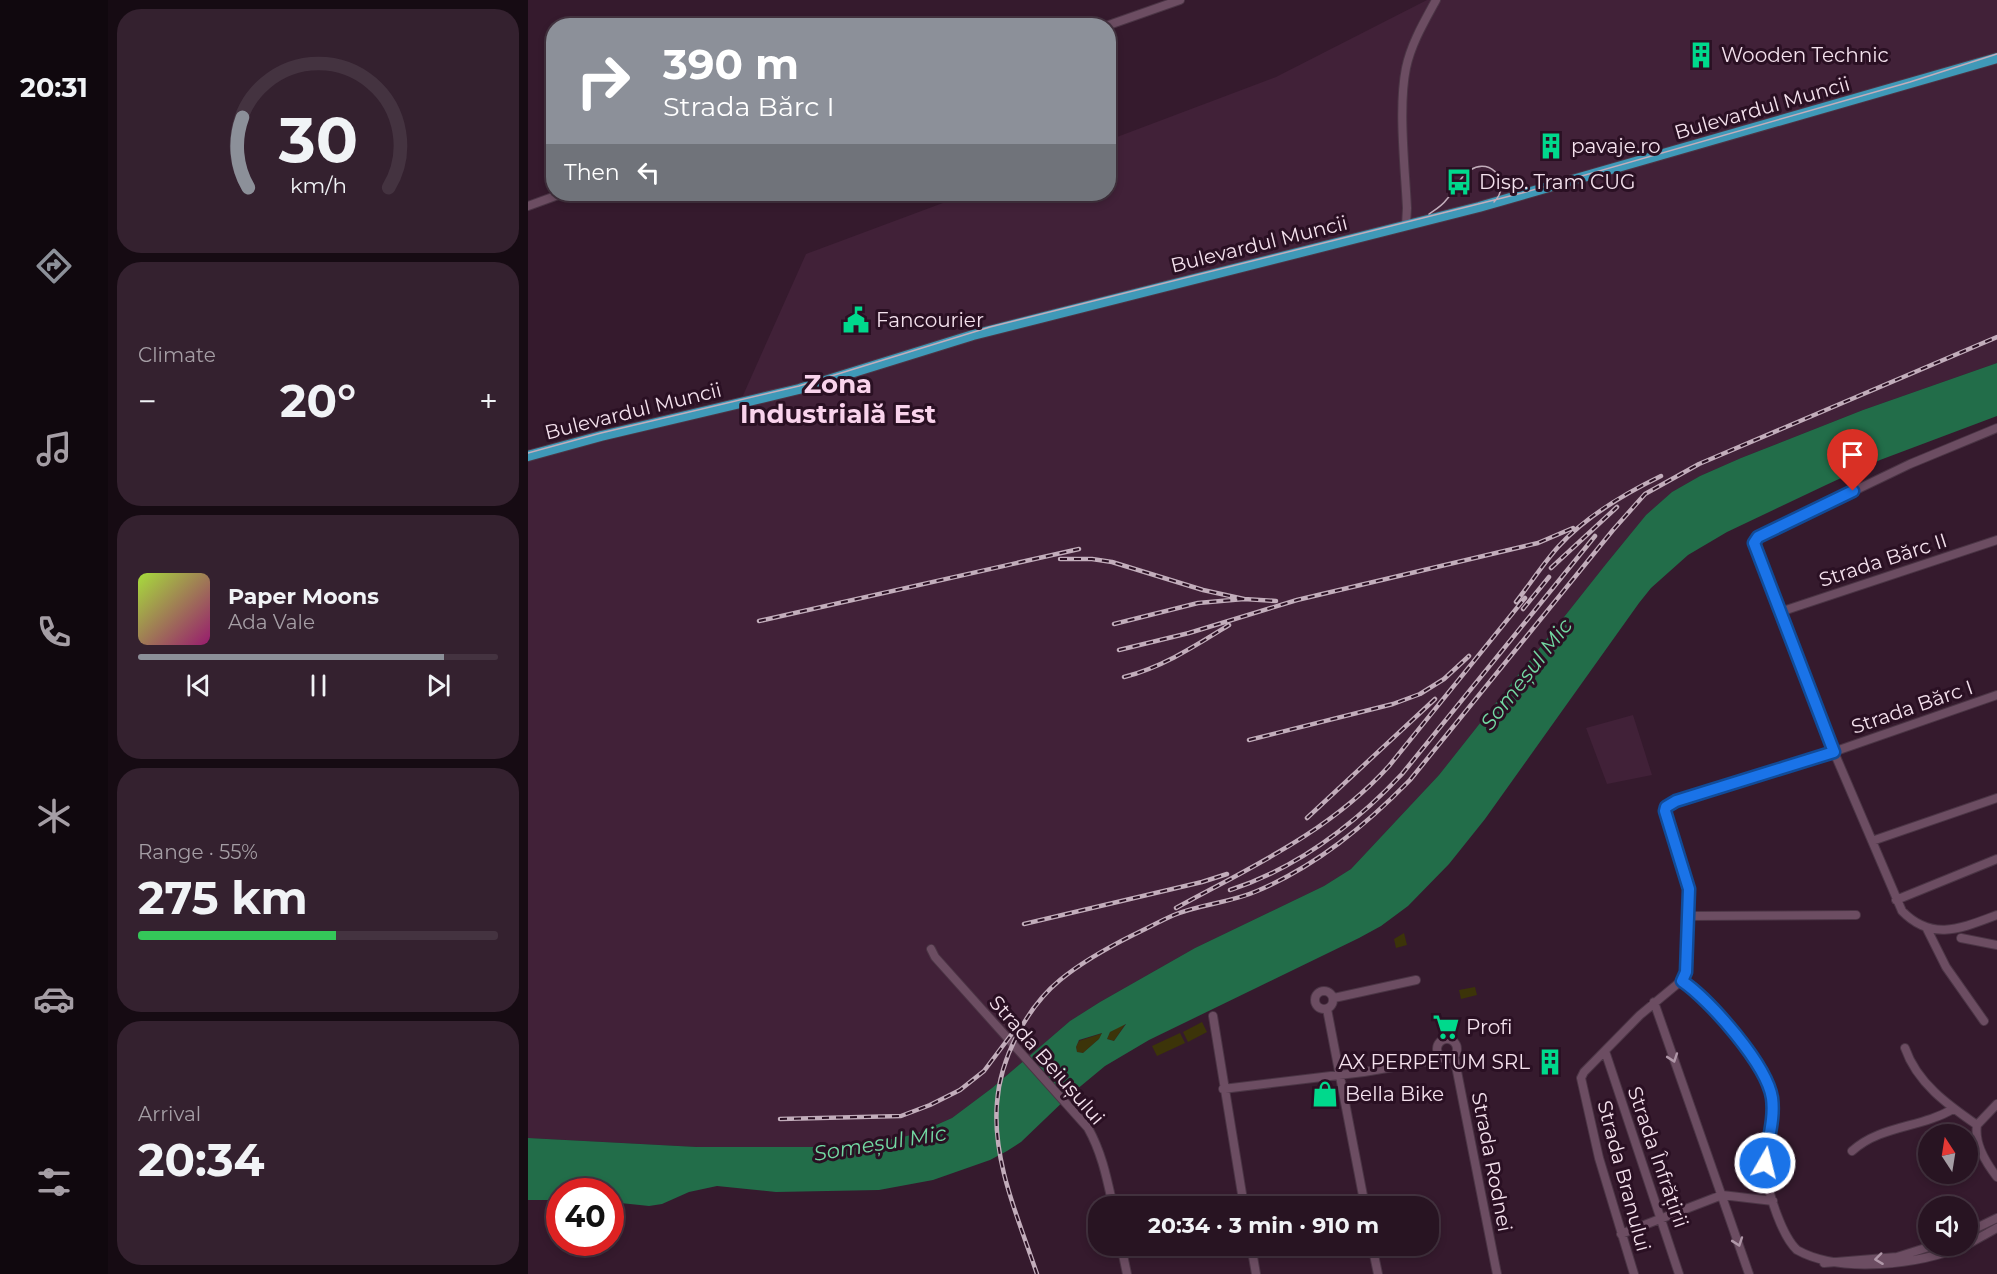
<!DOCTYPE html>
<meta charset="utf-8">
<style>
:root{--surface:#281422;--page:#34212f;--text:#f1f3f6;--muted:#a59ea5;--line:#443340;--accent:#8c9099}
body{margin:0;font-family:Montserrat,sans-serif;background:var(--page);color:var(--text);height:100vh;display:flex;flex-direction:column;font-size:22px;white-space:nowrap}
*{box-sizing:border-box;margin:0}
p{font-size:20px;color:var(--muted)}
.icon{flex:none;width:33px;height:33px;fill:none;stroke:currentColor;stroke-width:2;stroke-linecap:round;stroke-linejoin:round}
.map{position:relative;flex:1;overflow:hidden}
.side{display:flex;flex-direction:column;gap:9px;padding:9px;background:#160b13;width:420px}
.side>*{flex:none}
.guide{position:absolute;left:18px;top:18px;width:570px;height:183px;border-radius:24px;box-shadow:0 3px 9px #0003,0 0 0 2px var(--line);background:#8c9099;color:#fff;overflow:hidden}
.needle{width:39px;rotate:348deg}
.buttons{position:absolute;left:1390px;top:1124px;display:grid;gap:12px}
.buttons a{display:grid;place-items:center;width:60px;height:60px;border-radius:50%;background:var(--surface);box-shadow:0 3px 9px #0003,0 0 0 2px var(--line);font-size:30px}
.speed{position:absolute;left:18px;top:1178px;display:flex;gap:12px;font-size:30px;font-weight:700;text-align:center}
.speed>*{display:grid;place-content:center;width:78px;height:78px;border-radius:50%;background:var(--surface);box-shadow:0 3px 9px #0003,0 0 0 2px var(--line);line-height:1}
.speed .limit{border:9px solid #d22;background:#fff;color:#111}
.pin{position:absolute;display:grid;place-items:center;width:51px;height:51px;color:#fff;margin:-62px -26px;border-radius:50% 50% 50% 0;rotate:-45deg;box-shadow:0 0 6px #0007}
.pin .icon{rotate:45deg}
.me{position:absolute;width:66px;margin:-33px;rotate:8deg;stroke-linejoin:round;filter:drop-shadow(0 0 4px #0008)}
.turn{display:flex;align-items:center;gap:21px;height:126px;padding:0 18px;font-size:27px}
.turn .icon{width:78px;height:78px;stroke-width:2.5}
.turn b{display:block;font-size:42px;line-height:51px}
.then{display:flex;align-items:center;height:57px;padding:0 18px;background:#0003;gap:12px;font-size:22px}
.big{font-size:45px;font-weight:700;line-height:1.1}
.side .tile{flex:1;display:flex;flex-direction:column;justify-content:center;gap:9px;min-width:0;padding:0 21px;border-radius:24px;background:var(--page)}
.side .dial{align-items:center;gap:0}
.dial svg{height:156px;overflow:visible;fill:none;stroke:var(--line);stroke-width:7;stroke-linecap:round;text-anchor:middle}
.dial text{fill:var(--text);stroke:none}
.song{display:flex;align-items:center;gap:18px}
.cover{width:72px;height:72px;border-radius:9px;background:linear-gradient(135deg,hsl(80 70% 55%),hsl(320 70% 35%))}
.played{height:6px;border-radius:3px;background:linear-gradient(90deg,var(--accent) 85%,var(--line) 85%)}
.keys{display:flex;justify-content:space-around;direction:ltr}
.heat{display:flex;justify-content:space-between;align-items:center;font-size:33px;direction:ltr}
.charge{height:9px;border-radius:4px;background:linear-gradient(90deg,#34c759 55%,var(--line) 0)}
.trip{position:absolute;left:560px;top:1196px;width:351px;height:60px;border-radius:24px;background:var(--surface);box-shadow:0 3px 9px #0003,0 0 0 2px var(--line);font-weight:700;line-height:60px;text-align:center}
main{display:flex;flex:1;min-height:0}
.menu{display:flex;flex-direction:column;width:108px;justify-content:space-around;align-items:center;background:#10080e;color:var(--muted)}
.menu .icon{width:42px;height:42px}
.menu .selected{color:var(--accent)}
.menu b{font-size:27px;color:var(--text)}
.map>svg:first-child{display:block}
.built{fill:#412138}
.green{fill:#3c3409}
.water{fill:#226d49;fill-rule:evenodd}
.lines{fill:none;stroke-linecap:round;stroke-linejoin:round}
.minor-casing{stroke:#4b3545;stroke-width:10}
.major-casing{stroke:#4b3545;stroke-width:12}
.minor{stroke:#6c4d62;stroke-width:8}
.major{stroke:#3f99b8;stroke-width:10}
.tram{stroke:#c2adbb;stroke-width:1.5}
.rail-casing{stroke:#c2adbb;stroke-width:4.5}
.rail{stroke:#2a1023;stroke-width:2;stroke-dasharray:7;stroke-linecap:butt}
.oneway{stroke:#b097a8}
.route-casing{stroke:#114b97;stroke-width:15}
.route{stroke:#1a73e8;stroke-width:10}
.labels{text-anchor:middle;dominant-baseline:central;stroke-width:6;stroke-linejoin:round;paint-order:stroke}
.poi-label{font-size:20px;fill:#f4e1ed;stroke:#2a1023;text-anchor:start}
.street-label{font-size:20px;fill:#f4e1ed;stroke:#2a1023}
.water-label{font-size:21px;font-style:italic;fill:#73d9a3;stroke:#2a1023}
.district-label{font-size:26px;font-weight:bold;fill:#f9d3ec;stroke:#2a1023}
</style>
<main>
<nav class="menu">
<b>20:31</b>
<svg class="icon selected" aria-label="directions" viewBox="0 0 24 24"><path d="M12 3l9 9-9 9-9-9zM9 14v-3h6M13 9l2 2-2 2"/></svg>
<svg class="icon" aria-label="music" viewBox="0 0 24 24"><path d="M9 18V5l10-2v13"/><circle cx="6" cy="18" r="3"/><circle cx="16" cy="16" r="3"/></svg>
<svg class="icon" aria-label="phone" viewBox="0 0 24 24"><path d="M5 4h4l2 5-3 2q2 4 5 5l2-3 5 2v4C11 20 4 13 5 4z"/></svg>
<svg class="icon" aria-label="climate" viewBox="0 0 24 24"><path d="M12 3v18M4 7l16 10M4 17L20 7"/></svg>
<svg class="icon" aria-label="car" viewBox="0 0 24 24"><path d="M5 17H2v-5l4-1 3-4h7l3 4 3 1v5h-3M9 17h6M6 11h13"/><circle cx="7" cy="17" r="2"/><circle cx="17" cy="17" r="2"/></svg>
<svg class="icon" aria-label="filters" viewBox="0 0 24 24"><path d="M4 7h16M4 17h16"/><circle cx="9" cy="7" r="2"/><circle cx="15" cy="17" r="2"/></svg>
</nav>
<section class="side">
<div class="tile dial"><svg viewBox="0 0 100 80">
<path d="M14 69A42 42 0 1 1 86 69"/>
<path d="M14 69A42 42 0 0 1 11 33" stroke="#8c9099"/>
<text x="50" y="56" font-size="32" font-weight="700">30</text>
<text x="50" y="72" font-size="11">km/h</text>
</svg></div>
<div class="tile"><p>Climate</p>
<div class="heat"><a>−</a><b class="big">20°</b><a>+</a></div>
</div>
<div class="tile">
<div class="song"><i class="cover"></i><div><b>Paper Moons</b><p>Ada Vale</p></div></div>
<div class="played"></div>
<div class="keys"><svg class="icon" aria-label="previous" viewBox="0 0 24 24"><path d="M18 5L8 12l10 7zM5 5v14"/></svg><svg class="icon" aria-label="pause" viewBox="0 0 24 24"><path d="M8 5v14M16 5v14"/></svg><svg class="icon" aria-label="next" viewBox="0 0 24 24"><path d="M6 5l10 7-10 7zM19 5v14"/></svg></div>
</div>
<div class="tile"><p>Range · 55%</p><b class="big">275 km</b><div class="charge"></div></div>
<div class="tile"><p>Arrival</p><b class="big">20:34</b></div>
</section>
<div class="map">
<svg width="1469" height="1274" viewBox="0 0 1469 1274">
<rect width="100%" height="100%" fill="#351a2d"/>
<path class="built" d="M899,0H1469V363L1335,410L1213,458L1172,476L1144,492L1118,515L1078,564L911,775L823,869L796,886L667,948L572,1002L542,1021L464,1088L424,1118L390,1133L371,1138L326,1144L289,1147H169L0,1138V460L209,409L278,254L439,194H580L581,140L748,77Z
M1105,715L1124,775L1079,784L1058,728Z"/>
<path class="green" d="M876,933L879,945L868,948L866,939Z
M947,987L949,995L933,999L931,990Z
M674,1022L679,1032L660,1042L655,1032Z
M598,1023L586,1041L579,1039L582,1032Z
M575,1033L571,1039L555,1053L549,1052L548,1047L551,1041Z
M652,1033L657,1043L629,1056L624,1046Z"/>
<path class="water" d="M1469,363V416L1352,460L1298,485L1199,532L1160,555L1123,588L1111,603L957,819L921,864L880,906L853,926L831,938L621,1040L577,1066L542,1095L493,1142L479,1151L462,1160L405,1180L351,1190L248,1192L189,1186L161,1192L134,1204L121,1206L83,1202L82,1191H32L31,1200H0V1138L169,1147H289L326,1144L371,1138L390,1133L424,1118L464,1088L542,1021L572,1002L667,948L796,886L823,869L911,775L1078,564L1118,515L1144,492L1172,476L1213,458L1335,410ZM598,1024L586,1041L579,1039L582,1032ZM574,1033L571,1039L555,1053L549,1052L548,1047L551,1040Z"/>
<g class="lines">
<g class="minor-casing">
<path id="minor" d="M578,26L652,0
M0,206L33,194
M878,226L879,208C877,168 870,107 878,68C883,44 896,22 908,0
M1469,428L1382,464L1230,537L1226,543L1306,752L1374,911C1404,942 1434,928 1469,915
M1252,612L1469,540
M1344,841L1469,798
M1368,900L1469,859
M1160,916L1328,915
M1399,929L1418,967L1456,1021
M1433,938L1469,945
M403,949L407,957L560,1128C574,1153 579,1179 585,1206
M1153,981C1182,1000 1231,1057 1242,1090C1251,1118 1233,1147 1238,1175C1241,1195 1254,1236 1269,1250C1312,1274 1391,1265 1438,1245
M787 1000a9 9 0 1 1 18 0a9 9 0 1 1-18 0Z
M806,998L888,980
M1126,1002L1221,1274
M799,1009L837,1206
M685,1016L716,1206
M909 1049a10 10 0 1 1 20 0a10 10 0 1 1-20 0Z
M1377,1048C1389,1083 1420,1105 1449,1125
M1077,1051L1151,1274
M926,1056L969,1274
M695,1089L836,1072L900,1061L912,1055
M1449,1125C1446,1144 1458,1163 1469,1177
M1449,1125L1469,1104
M1324,1151C1353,1125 1393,1128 1425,1109
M1440,1232L1469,1218
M1093,1234L1194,1195L1245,1201
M1440,1244L1469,1228
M593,1245L599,1274
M723,1245L728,1274
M844,1245L850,1274
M1296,1263L1369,1257L1407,1245
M1106,1274L1071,1158L1053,1078L1056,1072L1112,1015L1153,981L1158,976L1161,889L1137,815L1138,807L1148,801L1285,759L1469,695"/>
</g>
<g class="major-casing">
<path id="major" d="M0,456L73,436L271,389L445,335L951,207L1469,58"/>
</g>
<use href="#minor" class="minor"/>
<use href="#major" class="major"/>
<path class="tram" d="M901,214C907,210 914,206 919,199C927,190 932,176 942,170C964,156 984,184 966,202
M0,453L73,433L271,386L462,327L994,193L1382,82L1469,54"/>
<g class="rail-casing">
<path id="rail" d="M532,559H564L584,562L675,590L716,599
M1023,568L1089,507
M988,602C1002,584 1015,564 1030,547C1058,516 1096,494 1133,476
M995,609L1021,577
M231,621L551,549
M586,624L670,603L716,599L748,601
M591,650L661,633L769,600L1010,543L1045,528
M596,677C635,667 667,646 701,625
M721,740L865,704L892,694L916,679L941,656
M779,818L907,699
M702,890C769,868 826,825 874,774L1067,536
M648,908C725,866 801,832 861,766L997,598
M496,924L674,882L699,874
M252,1119L373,1116L402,1105L432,1090L456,1071L483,1035
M509,1274C491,1220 464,1161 469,1103C472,1059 498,1008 532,980C554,962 579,948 605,935C618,929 632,921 646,915C672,904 702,903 729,891C788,866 837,826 882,780L1085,530L1117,494L1171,464L1469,337"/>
</g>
<use href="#rail" class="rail"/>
</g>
<defs><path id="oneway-chevron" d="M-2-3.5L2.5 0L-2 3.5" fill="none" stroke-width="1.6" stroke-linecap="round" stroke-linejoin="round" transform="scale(1.5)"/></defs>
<g class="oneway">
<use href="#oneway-chevron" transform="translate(1145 1058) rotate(71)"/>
<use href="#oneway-chevron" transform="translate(1210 1242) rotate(71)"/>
<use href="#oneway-chevron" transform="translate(1351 1259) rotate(173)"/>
</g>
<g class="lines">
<g class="route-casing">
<path id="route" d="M1237,1163C1239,1142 1247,1120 1244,1098C1239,1065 1182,1000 1154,981L1158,972L1161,889L1137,811L1138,807L1148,801L1306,752L1226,543L1230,537L1325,491"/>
</g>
<use href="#route" class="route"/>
</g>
<defs>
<g id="building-bare" transform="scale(2.07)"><path d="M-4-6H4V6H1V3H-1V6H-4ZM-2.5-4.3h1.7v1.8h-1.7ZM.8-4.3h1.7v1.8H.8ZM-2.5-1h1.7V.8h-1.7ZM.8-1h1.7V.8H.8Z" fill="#00d98c" stroke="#2a1023" stroke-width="2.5" paint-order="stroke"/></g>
<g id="bus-bare" transform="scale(2.07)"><path d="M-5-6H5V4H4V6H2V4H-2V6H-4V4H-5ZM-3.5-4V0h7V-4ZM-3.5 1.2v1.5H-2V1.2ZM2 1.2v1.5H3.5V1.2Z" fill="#00d98c" stroke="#2a1023" stroke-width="2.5" paint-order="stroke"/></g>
<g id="civic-bare" transform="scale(2.07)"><path d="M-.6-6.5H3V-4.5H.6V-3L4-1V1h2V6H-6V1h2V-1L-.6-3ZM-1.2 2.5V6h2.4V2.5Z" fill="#00d98c" stroke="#2a1023" stroke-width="2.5" paint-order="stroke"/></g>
<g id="supermarket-bare" transform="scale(2.07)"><path d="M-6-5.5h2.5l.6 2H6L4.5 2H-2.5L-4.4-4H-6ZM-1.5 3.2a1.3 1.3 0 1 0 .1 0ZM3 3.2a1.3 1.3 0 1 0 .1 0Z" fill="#00d98c" stroke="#2a1023" stroke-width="2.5" paint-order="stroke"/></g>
<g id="shop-bare" transform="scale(2.07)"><path d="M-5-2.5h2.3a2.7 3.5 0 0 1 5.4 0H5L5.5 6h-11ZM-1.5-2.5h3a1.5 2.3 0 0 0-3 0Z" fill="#00d98c" stroke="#2a1023" stroke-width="2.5" paint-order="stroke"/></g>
</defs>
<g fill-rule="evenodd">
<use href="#building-bare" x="1173" y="55"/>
<use href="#building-bare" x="1023" y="146"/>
<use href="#bus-bare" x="931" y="182"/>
<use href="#civic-bare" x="328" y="320"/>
<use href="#supermarket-bare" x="918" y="1027"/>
<use href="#building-bare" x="1022" y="1062"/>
<use href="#shop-bare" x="797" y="1094"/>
</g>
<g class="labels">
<g class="poi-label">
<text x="1193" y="55">Wooden Technic</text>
<text x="1043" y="146">pavaje.ro</text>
<text x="951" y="182">Disp. Tram CUG</text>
<text x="348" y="320">Fancourier</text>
<text x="938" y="1027">Profi</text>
<text x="1002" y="1062" text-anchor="end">AX PERPETUM SRL</text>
<text x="817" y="1094">Bella Bike</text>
</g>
<g class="street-label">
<text transform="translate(1234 108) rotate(-16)">Bulevardul Muncii</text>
<text transform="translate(731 244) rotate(-14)">Bulevardul Muncii</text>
<text transform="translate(105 411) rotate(-14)">Bulevardul Muncii</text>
<text transform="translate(1355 560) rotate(-18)">Strada Bărc II</text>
<text transform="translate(1384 707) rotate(-19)">Strada Bărc I</text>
<text transform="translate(519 1060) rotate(49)">Strada Beiușului</text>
<text transform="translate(1130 1157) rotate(71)">Strada Înfrățirii</text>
<text transform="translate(964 1162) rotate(79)">Strada Rodnei</text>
<text transform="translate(1096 1176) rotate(75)">Strada Branului</text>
</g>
<g class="water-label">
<text transform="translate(998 674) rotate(-52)">Someșul Mic</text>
<text transform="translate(352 1143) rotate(-9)">Someșul Mic</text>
</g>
<g class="district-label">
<text x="310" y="384">Zona<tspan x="310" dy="30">Industrială Est</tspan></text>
</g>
</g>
</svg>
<div class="buttons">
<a><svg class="needle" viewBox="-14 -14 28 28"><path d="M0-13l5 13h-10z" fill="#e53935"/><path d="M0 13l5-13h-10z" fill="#a59ea5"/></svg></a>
<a><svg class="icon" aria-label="sound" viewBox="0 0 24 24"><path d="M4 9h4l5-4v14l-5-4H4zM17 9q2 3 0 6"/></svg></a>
</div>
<div class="speed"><div class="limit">40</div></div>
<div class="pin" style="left:1325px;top:491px;background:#d93025"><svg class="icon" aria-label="arrive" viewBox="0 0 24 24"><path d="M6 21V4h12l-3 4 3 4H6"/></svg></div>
<svg class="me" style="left:1237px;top:1163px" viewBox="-20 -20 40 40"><circle r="17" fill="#1a73e8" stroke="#fff" stroke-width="3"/><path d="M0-11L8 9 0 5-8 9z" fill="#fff"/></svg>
<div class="trip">20:34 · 3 min · 910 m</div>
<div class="guide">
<div class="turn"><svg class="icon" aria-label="right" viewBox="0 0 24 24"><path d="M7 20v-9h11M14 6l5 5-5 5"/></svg><div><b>390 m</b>Strada Bărc I</div></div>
<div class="then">Then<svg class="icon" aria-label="left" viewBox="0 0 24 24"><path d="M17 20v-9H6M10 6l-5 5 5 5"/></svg></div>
</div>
</div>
</main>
